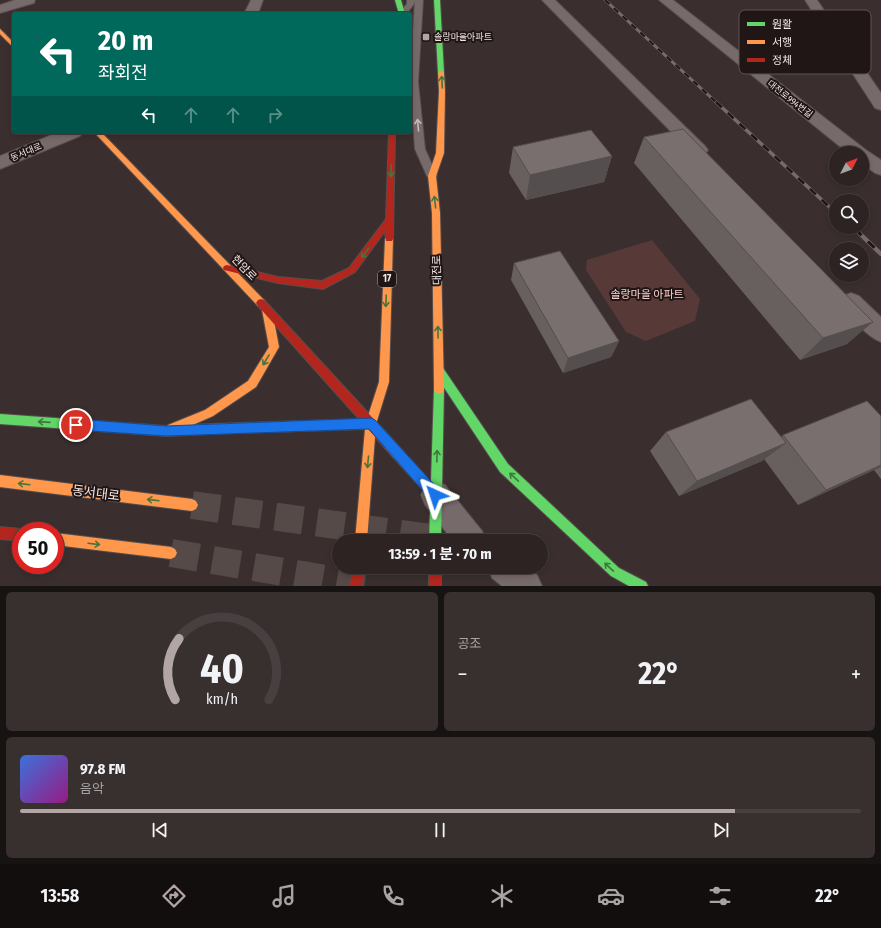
<!DOCTYPE html>
<html lang="ko">
<meta charset="utf-8">
<style>
:root{--surface:#2c2322;--page:#382f2f;--text:#f1f3f6;--muted:#a6a4a5;--line:#484040;--accent:#b2a6a4}
body{margin:0;font-family:"Fira Sans Condensed","Noto Sans KR",sans-serif;background:var(--page);color:var(--text);height:100vh;display:flex;flex-direction:column;font-size:15px;white-space:nowrap}
*{box-sizing:border-box;margin:0}
p{font-size:13px;color:var(--muted)}
.icon{flex:none;width:22px;height:22px;fill:none;stroke:currentColor;stroke-width:2;stroke-linecap:round;stroke-linejoin:round}
.map{position:relative;height:586px;overflow:hidden}
.details{display:flex;flex-direction:column;gap:6px;padding:6px;background:#181313;flex:1}
.details>*{flex:none}
.banner{position:absolute;left:12px;top:12px;width:400px;height:122px;border-radius:4px;box-shadow:0 2px 6px #0003,0 0 0 1px var(--line);background:#00695c;color:#fff;overflow:hidden}
.needle{width:26px;rotate:48deg}
.fabs{position:absolute;left:829px;top:146px;display:grid;gap:8px}
.fabs a{display:grid;place-items:center;width:40px;height:40px;border-radius:50%;background:var(--surface);box-shadow:0 2px 6px #0003,0 0 0 1px var(--line);font-size:20px}
.speed{position:absolute;left:12px;top:522px;display:flex;gap:8px;font-size:20px;font-weight:700;text-align:center}
.speed>*{display:grid;place-content:center;width:52px;height:52px;border-radius:50%;background:var(--surface);box-shadow:0 2px 6px #0003,0 0 0 1px var(--line);line-height:1}
.speed .limit{border:6px solid #d22;background:#fff;color:#111}
.pin{position:absolute;display:grid;place-items:center;width:34px;height:34px;color:#fff;margin:-17px;border:2px solid #fff;border-radius:50%;box-shadow:0 1px 4px #0007}
.me{position:absolute;width:44px;margin:-22px;rotate:318deg;stroke-linejoin:round;filter:drop-shadow(0 0 3px #0008)}
.turn{display:flex;align-items:center;gap:14px;height:84px;padding:0 20px;font-size:18px}
.turn .icon{width:52px;height:52px;stroke-width:2.5}
.turn b{display:block;font-size:28px;line-height:34px}
.lanes{display:flex;align-items:center;height:38px;padding:0 20px;background:#0003;justify-content:center;gap:20px;direction:ltr}
.lanes .off{opacity:.35}
.big{font-size:30px;font-weight:700;line-height:1.1}
.details .tile{flex:1;display:flex;flex-direction:column;justify-content:center;gap:6px;min-width:0;padding:0 14px;border-radius:6px;background:var(--page)}
.details .dial{align-items:center;gap:0}
.dial svg{height:104px;overflow:visible;fill:none;stroke:var(--line);stroke-width:7;stroke-linecap:round;text-anchor:middle}
.dial text{fill:var(--text);stroke:none}
.song{display:flex;align-items:center;gap:12px}
.cover{width:48px;height:48px;border-radius:6px;background:linear-gradient(135deg,hsl(220 70% 55%),hsl(310 70% 35%))}
.played{height:4px;border-radius:2px;background:linear-gradient(90deg,var(--accent) 85%,var(--line) 85%)}
.keys{display:flex;justify-content:space-around;direction:ltr}
.heat{display:flex;justify-content:space-between;align-items:center;font-size:22px;direction:ltr}
.details .tiles{flex:1;display:grid;gap:6px;grid-template-columns:1fr 1fr}
.tile:last-child{grid-column:span 2}
.trip{position:absolute;left:332px;top:534px;width:216px;height:40px;border-radius:20px;background:var(--surface);box-shadow:0 2px 6px #0003,0 0 0 1px var(--line);font-weight:700;line-height:40px;text-align:center}
.menu{display:flex;height:64px;justify-content:space-around;align-items:center;background:#120e0e;color:var(--muted)}
.menu .icon{width:28px;height:28px}
.menu .active{color:var(--accent)}
.menu b{font-size:18px;color:var(--text)}
.map>svg:first-child{display:block}
.green{fill:#573937}
.lines{fill:none;stroke-linecap:round;stroke-linejoin:round}
.primary-tunnel{stroke:#564a49;stroke-width:28;stroke-dasharray:28 14;stroke-linecap:butt}
.lane-casing{stroke:#574d4c;stroke-width:2}
.street-casing{stroke:#574d4c;stroke-width:2}
.fast-casing{stroke:#574d4c;stroke-width:2}
.slow-casing{stroke:#574d4c;stroke-width:2}
.jam-casing{stroke:#574d4c;stroke-width:2}
.lane{fill:#776a6a;fill-rule:evenodd}
.street{fill:#776a6a;fill-rule:evenodd}
.fast{fill:#63d668;fill-rule:evenodd}
.slow{fill:#ff974d;fill-rule:evenodd}
.jam{fill:#b3261e;fill-rule:evenodd}
.rail-far2-casing{stroke:#766b6a;stroke-width:3}
.rail-far1-casing{stroke:#766b6a;stroke-width:3.5}
.rail-casing{stroke:#766b6a;stroke-width:4.5}
.rail-far2{stroke:#1f1615;stroke-width:2;stroke-dasharray:6;stroke-linecap:butt}
.rail-far1{stroke:#1f1615;stroke-width:2.5;stroke-dasharray:8;stroke-linecap:butt}
.rail{stroke:#1f1615;stroke-width:3;stroke-dasharray:9;stroke-linecap:butt}
.wall{fill:#685f5f}
.shaded-wall{fill:#554e4e}
.building{fill:#796f6f;stroke:#554e4e}
.oneway{stroke:#41763e}
.oneway2{stroke:#c8bbb9}
.route{fill:#1a73e8;stroke:#114b97}
.poi-dot{fill:#b2a6a4;stroke:#1f1615;stroke-width:1.5}
.labels{text-anchor:middle;dominant-baseline:central;stroke-width:4;stroke-linejoin:round;paint-order:stroke}
.far-poi-label{font-size:9px;fill:#f3e6e4;stroke:#1f1615;text-anchor:start}
.far-street-label{font-size:9px;fill:#f3e6e4;stroke:#1f1615}
.shield{fill:#1f1615;stroke:#b3a8a6;stroke-width:1}
.shield-label{font-size:10px;font-weight:bold;fill:#f3e6e4}
.street-label{font-size:11px;fill:#f3e6e4;stroke:#1f1615}
.park-label{font-size:11px;fill:#facfcb;stroke:#1f1615}
.near-street-label{font-size:13px;fill:#f3e6e4;stroke:#1f1615}
.key{fill:#1f1615;stroke:#5f5453;stroke-width:1}
.key-label{font-size:11px;fill:#f3e6e4}
</style>
<div class="map">
<svg width="881" height="586" viewBox="0 0 881 586">
<rect width="100%" height="100%" fill="#3a2f2e"/>
<path class="green" d="M652,240L700,299L695,321L646,341L626,332L586,270L587,260Z"/>
<g class="lines">
<path class="primary-tunnel" d="M192,505L430,538L438,541
M171,553L367,586"/>
<g class="lane-casing">
<path id="lane" d="M407,0H415L414,4L406,14H398L407,4Z
M415,0H423L418,82L425,149L437,176L432,179L427,176L415,149L410,79Z"/>
</g>
<g class="street-casing">
<path id="street" d="M15,0H35L34,3L0,13V5Z
M251,0H263L258,14H244Z
M542,0H555L705,146L708,150L705,154L699,156L693,154Z
M659,0H673L866,150L881,160V175L875,173L862,164V153H848Z
M805,0H817L881,93V110L875,108Z
M59,132H83L80,136L0,169V156Z
M851,293L859,296L881,317V342C868,337 846,315 840,302L843,296Z
M435,481L445,485L482,531L487,541H453L425,505L421,495L425,485Z
M488,567H527L537,575L542,586H502L492,578Z"/>
</g>
<g class="fast-casing">
<path id="fast" d="M395,0H401L405,14H399Z
M434,0H440L444,73L441,75L438,73Z
M439,367L443,368L508,464L619,568L646,582L648,586H629L611,576L500,472L435,374L434,371L435,368Z
M439,384L443,386L444,389L441,541H429L434,389L435,386Z
M0,414L166,426L211,424L215,425L216,429L215,433L211,434L166,436L0,424Z"/>
</g>
<g class="slow-casing">
<path id="slow" d="M0,29L14,43V48L0,34Z
M441,71L444,73L445,91L444,153L436,176L440,213L444,389L443,392L439,394L435,392L434,389L432,213L428,176L436,153L439,91L438,73Z
M94,132H101L264,300L266,303L264,306H258Z
M389,236L393,239L389,382L376,424L367,541H355L365,429L211,434L207,433L206,429L207,425L211,424L367,419L379,382L385,239Z
M267,306L270,307L272,310L279,347L256,387L213,416L172,434L168,433L167,429L168,425L205,410L248,381L269,347L262,310L264,307Z
M389,439L393,440L439,491L441,495L439,499L435,501L431,499L385,448L384,444L385,440Z
M0,475L192,499L196,501L198,505L196,509L192,511L0,487Z
M55,533L171,547L175,549L177,553L175,557L171,559L55,545Z"/>
</g>
<g class="jam-casing">
<path id="jam" d="M389,132H395L393,239L392,241H386L385,231L355,272L323,289L278,283L224,270L223,268L224,266L227,265L278,277L322,281L349,268L386,219Z
M261,299L264,300L393,440L394,444L393,448L389,449L385,448L258,306L256,303L258,300Z
M0,527L21,529L25,531H21V541L0,539Z
M352,567H364L362,586H350Z
M429,567H441V586H429Z"/>
</g>
<use href="#lane" class="lane"/>
<use href="#street" class="street"/>
<use href="#fast" class="fast"/>
<use href="#slow" class="slow"/>
<use href="#jam" class="jam"/>
<g class="rail-far2-casing">
<path id="rail-far2" d="M605,0L717,103"/>
</g>
<g class="rail-far1-casing">
<path id="rail-far1" d="M716,102L836,213
M852,227L856,230"/>
</g>
<g class="rail-casing">
<path id="rail" d="M855,229L881,254"/>
</g>
<use href="#rail-far2" class="rail-far2"/>
<use href="#rail-far1" class="rail-far1"/>
<use href="#rail" class="rail"/>
</g>
<path class="wall" d="M644,137L847,344L800,360L634,163Z
M513,147L612,156L604,182L526,200L509,173Z
M514,263L619,341L611,357L563,373L511,280Z
M881,416V479L874,470L798,505L764,459L762,461L679,496L650,451L666,432L781,437L783,435Z"/>
<path class="shaded-wall" d="M612,156L604,182L526,200L530,175Z
M873,322L847,344L800,360L823,338Z
M619,341L611,357L563,373L568,358Z
M786,443L762,461L679,496L697,481Z
M881,465V467L874,470L798,505L826,490Z"/>
<path class="building" d="M683,129L873,322L823,338L644,137Z
M591,130L612,156L530,175L513,147Z
M560,251L619,341L568,358L514,263Z
M751,399L786,443L697,481L666,432Z
M867,401L881,416V465L826,490L783,435Z"/>
<defs><path id="oneway-shaft" d="M-6 0H5M1.5-3L5.5 0L1.5 3" fill="none" stroke-width="1.6" stroke-linecap="round" stroke-linejoin="round"/></defs>
<g class="oneway">
<use href="#oneway-shaft" transform="translate(442 82) rotate(-93)"/>
<use href="#oneway-shaft" transform="translate(391 171) rotate(92)"/>
<use href="#oneway-shaft" transform="translate(435 202) rotate(-96)"/>
<use href="#oneway-shaft" transform="translate(365 253) rotate(127)"/>
<use href="#oneway-shaft" transform="translate(386 301) rotate(92)"/>
<use href="#oneway-shaft" transform="translate(438 332) rotate(-91)"/>
<use href="#oneway-shaft" transform="translate(266 360) rotate(121)"/>
<use href="#oneway-shaft" transform="translate(44 422) rotate(-176)"/>
<use href="#oneway-shaft" transform="translate(437 456) rotate(-88)"/>
<use href="#oneway-shaft" transform="translate(368 462) rotate(95)"/>
<use href="#oneway-shaft" transform="translate(514 477) rotate(-137)"/>
<use href="#oneway-shaft" transform="translate(24 484) rotate(-173)"/>
<use href="#oneway-shaft" transform="translate(153 500) rotate(-173)"/>
<use href="#oneway-shaft" transform="translate(94 544) rotate(7)"/>
<use href="#oneway-shaft" transform="translate(609 567) rotate(-137)"/>
</g>
<use class="oneway2" href="#oneway-shaft" transform="translate(418 125) rotate(-95)"/>
<path class="route" d="M371,418L375,420L440,491L441,495L440,500L435,501L431,500L369,429L166,436L76,430L72,428L70,425L72,421L76,419L166,426Z"/>
<rect class="poi-dot" x="422" y="33" width="8" height="8" rx="2"/>
<g class="labels">
<g class="far-poi-label">
<text x="434" y="37">솔랑마을아파트</text>
</g>
<g class="far-street-label">
<text transform="translate(790 99) rotate(38)">대전로994번길</text>
<text transform="translate(26 152) rotate(-23)">동서대로</text>
</g>
<rect class="shield" x="378" y="271" width="18" height="16" rx="3"/>
<g class="shield-label">
<text x="387" y="279">17</text>
</g>
<g class="street-label">
<text transform="translate(244 268) rotate(46)">현암로</text>
<text transform="translate(437 270) rotate(-91)">대전로</text>
</g>
<g class="park-label">
<text x="647" y="294">솔랑마을 아파트</text>
</g>
<g class="near-street-label">
<text transform="translate(96 493) rotate(7)">동서대로</text>
</g>
</g>
<rect x="739" y="10" width="132" height="64" rx="6" class="key"/>
<rect x="747" y="22" width="18" height="4" fill="#63d668"/>
<rect x="747" y="40" width="18" height="4" fill="#ff974d"/>
<rect x="747" y="58" width="18" height="4" fill="#b3261e"/>
<g class="key-label">
<text x="772" y="28">원활</text>
<text x="772" y="46">서행</text>
<text x="772" y="64">정체</text>
</g>
</svg>
<div class="fabs">
<a><svg class="needle" viewBox="-14 -14 28 28"><path d="M0-13l5 13h-10z" fill="#e53935"/><path d="M0 13l5-13h-10z" fill="#a6a4a5"/></svg></a>
<a><svg class="icon" aria-label="search" viewBox="0 0 24 24"><circle cx="10" cy="10" r="6"/><path d="M15 15l6 6"/></svg></a>
<a><svg class="icon" aria-label="layers" viewBox="0 0 24 24"><path d="M12 4l9 5-9 5-9-5zM3 14l9 5 9-5"/></svg></a>
</div>
<div class="speed"><div class="limit">50</div></div>
<div class="pin" style="left:76px;top:425px;background:#d93025"><svg class="icon" aria-label="arrive" viewBox="0 0 24 24"><path d="M6 21V4h12l-3 4 3 4H6"/></svg></div>
<svg class="me" style="left:435px;top:495px" viewBox="-20 -20 40 40"><path d="M0-17L14 15 0 8-14 15z" fill="#1a73e8" stroke="#fff" stroke-width="4"/></svg>
<div class="trip">13:59 · 1 분 · 70 m</div>
<div class="banner">
<div class="turn"><svg class="icon" aria-label="left" viewBox="0 0 24 24"><path d="M17 20v-9H6M10 6l-5 5 5 5"/></svg><div><b>20 m</b>좌회전</div></div>
<div class="lanes"><svg class="icon" aria-label="left" viewBox="0 0 24 24"><path d="M17 20v-9H6M10 6l-5 5 5 5"/></svg><svg class="icon off" aria-label="ahead" viewBox="0 0 24 24"><path d="M12 20V5M6 11l6-6 6 6"/></svg><svg class="icon off" aria-label="ahead" viewBox="0 0 24 24"><path d="M12 20V5M6 11l6-6 6 6"/></svg><svg class="icon off" aria-label="right" viewBox="0 0 24 24"><path d="M7 20v-9h11M14 6l5 5-5 5"/></svg></div>
</div>
</div>
<section class="details">
<div class="tiles">
<div class="tile dial"><svg viewBox="0 0 100 80">
<path d="M14 69A42 42 0 1 1 86 69"/>
<path d="M14 69A42 42 0 0 1 17 22" stroke="#b2a6a4"/>
<text x="50" y="56" font-size="32" font-weight="700">40</text>
<text x="50" y="72" font-size="11">km/h</text>
</svg></div>
<div class="tile"><p>공조</p>
<div class="heat"><a>−</a><b class="big">22°</b><a>+</a></div>
</div>
<div class="tile">
<div class="song"><i class="cover"></i><div><b>97.8 FM</b><p>음악</p></div></div>
<div class="played"></div>
<div class="keys"><svg class="icon" aria-label="previous" viewBox="0 0 24 24"><path d="M18 5L8 12l10 7zM5 5v14"/></svg><svg class="icon" aria-label="pause" viewBox="0 0 24 24"><path d="M8 5v14M16 5v14"/></svg><svg class="icon" aria-label="next" viewBox="0 0 24 24"><path d="M6 5l10 7-10 7zM19 5v14"/></svg></div>
</div>
</div>
</section>
<nav class="menu">
<b>13:58</b>
<svg class="icon active" aria-label="directions" viewBox="0 0 24 24"><path d="M12 3l9 9-9 9-9-9zM9 14v-3h6M13 9l2 2-2 2"/></svg>
<svg class="icon" aria-label="music" viewBox="0 0 24 24"><path d="M9 18V5l10-2v13"/><circle cx="6" cy="18" r="3"/><circle cx="16" cy="16" r="3"/></svg>
<svg class="icon" aria-label="phone" viewBox="0 0 24 24"><path d="M5 4h4l2 5-3 2q2 4 5 5l2-3 5 2v4C11 20 4 13 5 4z"/></svg>
<svg class="icon" aria-label="climate" viewBox="0 0 24 24"><path d="M12 3v18M4 7l16 10M4 17L20 7"/></svg>
<svg class="icon" aria-label="car" viewBox="0 0 24 24"><path d="M5 17H2v-5l4-1 3-4h7l3 4 3 1v5h-3M9 17h6M6 11h13"/><circle cx="7" cy="17" r="2"/><circle cx="17" cy="17" r="2"/></svg>
<svg class="icon" aria-label="filters" viewBox="0 0 24 24"><path d="M4 7h16M4 17h16"/><circle cx="9" cy="7" r="2"/><circle cx="15" cy="17" r="2"/></svg>
<b>22°</b>
</nav>
